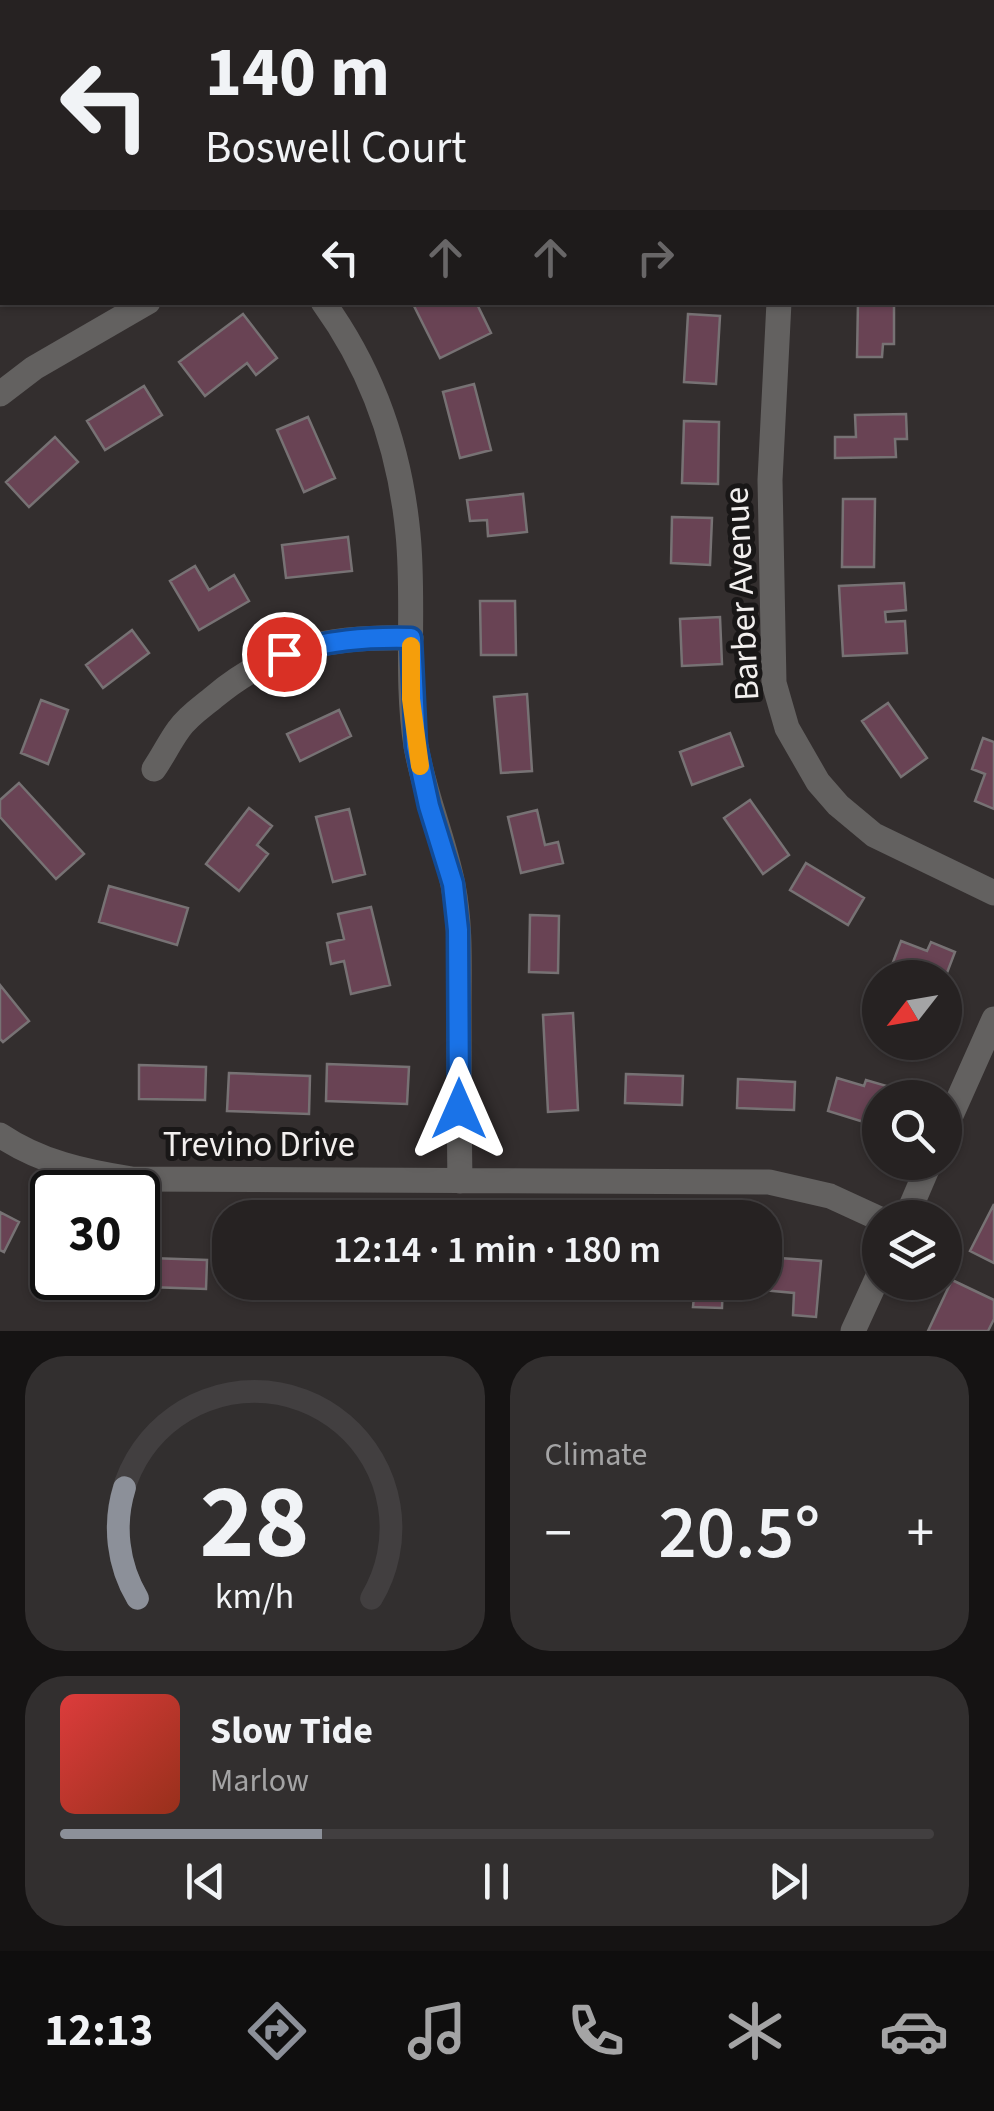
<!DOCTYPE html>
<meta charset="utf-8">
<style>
:root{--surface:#262222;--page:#322f2f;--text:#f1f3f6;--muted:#a4a4a5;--line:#423f40;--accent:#8c9099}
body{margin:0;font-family:"Source Sans 3",sans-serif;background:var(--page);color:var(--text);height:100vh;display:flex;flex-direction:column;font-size:38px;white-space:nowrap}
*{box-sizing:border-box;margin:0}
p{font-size:32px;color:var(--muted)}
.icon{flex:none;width:55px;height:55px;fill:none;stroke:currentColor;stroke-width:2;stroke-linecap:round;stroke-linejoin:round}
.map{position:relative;height:1331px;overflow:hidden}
.panel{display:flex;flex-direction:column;gap:25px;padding:25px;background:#151313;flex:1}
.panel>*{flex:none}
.banner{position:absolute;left:0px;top:0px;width:995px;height:305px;box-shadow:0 2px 8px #0004,0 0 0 2px var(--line);background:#262222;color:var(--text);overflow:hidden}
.needle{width:65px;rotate:239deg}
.tools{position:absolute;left:862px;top:960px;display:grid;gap:20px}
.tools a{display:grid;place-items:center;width:100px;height:100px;border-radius:50%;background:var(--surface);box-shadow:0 2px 8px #0004,0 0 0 2px var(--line);font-size:50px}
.speed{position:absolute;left:30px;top:1170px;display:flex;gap:20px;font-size:50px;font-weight:700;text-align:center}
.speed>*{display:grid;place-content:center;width:130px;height:130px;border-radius:50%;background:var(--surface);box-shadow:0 2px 8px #0004,0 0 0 2px var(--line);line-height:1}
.speed .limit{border:5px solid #111;border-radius:15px;background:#fff;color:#111}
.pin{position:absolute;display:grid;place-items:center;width:85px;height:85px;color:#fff;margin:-42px;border:5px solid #fff;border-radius:50%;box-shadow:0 2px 10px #0007}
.me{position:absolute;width:110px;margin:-55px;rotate:0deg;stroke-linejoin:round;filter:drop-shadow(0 0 8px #0008)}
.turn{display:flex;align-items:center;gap:35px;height:210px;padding:0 40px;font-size:45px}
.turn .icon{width:130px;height:130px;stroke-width:2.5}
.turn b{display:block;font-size:70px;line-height:85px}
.lanes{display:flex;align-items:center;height:95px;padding:0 40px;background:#0003;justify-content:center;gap:50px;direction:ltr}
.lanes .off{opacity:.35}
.big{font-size:75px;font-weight:600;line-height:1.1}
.panel .tile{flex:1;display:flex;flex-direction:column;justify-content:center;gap:15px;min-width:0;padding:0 35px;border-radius:40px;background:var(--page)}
.panel .dial{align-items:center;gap:0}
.dial svg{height:260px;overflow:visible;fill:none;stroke:var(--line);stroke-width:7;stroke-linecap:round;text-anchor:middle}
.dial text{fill:var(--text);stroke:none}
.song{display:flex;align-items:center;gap:30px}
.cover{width:120px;height:120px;border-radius:15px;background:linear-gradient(135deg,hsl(0 70% 55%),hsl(10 70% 35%))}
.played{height:10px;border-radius:5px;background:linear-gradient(90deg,var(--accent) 30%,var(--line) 30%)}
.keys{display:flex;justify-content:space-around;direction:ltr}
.heat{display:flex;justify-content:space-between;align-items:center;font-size:55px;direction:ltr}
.panel .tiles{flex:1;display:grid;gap:25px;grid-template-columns:1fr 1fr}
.tile:last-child{grid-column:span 2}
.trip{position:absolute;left:212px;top:1200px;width:570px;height:100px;border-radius:40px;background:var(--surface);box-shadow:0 2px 8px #0004,0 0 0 2px var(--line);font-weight:600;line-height:100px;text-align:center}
.menu{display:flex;height:160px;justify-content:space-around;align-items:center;background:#0f0e0e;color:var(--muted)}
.menu .icon{width:70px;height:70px}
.menu .on{color:var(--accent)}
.menu b{font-size:45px;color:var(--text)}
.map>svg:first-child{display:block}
.forest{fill:url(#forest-firs)}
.building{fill:#694354;stroke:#777274;stroke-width:2.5}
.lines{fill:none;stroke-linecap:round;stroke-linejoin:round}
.minor{stroke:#636160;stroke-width:25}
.route-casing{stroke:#114b97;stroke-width:25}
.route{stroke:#1a73e8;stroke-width:18}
.slow{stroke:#f59e0b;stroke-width:18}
.labels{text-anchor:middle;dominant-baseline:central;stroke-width:10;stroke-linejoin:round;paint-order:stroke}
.street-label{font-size:35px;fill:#f2efee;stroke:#191717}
</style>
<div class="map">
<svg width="994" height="1331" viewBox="0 0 994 1331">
<defs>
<pattern id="forest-firs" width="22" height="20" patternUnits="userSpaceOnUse" patternTransform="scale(2.5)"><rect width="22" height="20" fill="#73643e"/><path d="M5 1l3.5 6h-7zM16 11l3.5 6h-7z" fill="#877a5a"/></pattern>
</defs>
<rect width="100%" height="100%" fill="#332e2e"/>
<path class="forest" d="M0,0H247L2,2L0,225Z"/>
<path class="building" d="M412,302H476L491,333L440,358Z
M858,302H894V344H883L882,357H857Z
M243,314L277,358L256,375L247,363L205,396L179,362Z
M688,314L720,316L716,384L684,382Z
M474,384L491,450L460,458L443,392Z
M144,386L162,415L105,450L87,421Z
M906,414L907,439H895L896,457L835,458V437H856L855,415Z
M308,417L335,478L304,492L277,430Z
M684,421L719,422L718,484L682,483Z
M55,437L78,462L29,507L6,482Z
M523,494L527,532L488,536L487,520L470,521L467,500Z
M843,499H875L874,567H842Z
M672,517L712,518L710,565L671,563Z
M348,537L352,571L286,578L282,545Z
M195,566L209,590L234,575L249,601L199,630L170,581Z
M904,583L906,610L885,612L886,622L905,621L907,653L843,656L839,586Z
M480,601H515L516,655H481Z
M720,617L722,664L682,666L680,619Z
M132,630L149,653L103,688L86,665Z
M527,694L532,771L501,773L494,697Z
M41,700L68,710L48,764L21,753Z
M888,703L927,758L901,777L862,721Z
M339,710L351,736L300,761L287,734Z
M730,733L743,766L692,785L680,752Z
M983,738L994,742V809L975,801L985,774L972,769Z
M19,783L84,854L56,879L0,817V800Z
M750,800L789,855L763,874L724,818Z
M249,808L272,826L257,845L268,854L239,891L206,864Z
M349,809L365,874L333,882L316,817Z
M537,810L545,845L558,842L563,863L521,873L508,817Z
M806,863L864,898L848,925L790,890Z
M109,886L188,908L177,945L99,922Z
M371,907L390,985L351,994L344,961L331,964L327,943L344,939L338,914Z
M530,915L559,916L558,973L529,972Z
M901,941L927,951L931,942L955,952L945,978H887Z
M0,985L29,1021L3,1042L0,1039Z
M573,1013L578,1110L548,1112L543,1015Z
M327,1064L409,1067L407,1104L326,1101Z
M139,1065L206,1067L205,1100L139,1099Z
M229,1073L310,1076L309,1114L227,1111Z
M626,1074L683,1076L682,1105L625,1103Z
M837,1078L864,1086L866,1080L904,1091L902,1098H880V1127L828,1111Z
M738,1079L795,1082L794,1110L737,1108Z
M994,1204V1263L970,1251Z
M0,1212L19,1222L4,1252L0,1250Z
M44,1230L52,1231V1267L39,1265Z
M765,1257L821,1261L816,1317L793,1315L794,1293L750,1289V1282H765Z
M150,1258L207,1260L206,1289L149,1287Z
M952,1280L994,1300V1319L988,1331H928Z
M429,1282H511V1288L429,1285Z
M545,1282H627L626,1299L544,1296Z
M654,1282H723L722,1308L693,1307L694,1296L653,1295Z"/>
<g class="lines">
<path class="minor" d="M992,14H994
M323,302C373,371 400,450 408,534C415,604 405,676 416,746C424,794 444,838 453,885C461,925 459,966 459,1006C459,1064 459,1123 460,1181
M779,302L770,480L774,683L787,728L818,782L838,805L874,835L994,893
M0,394L34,368L148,302
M154,769C163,756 170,741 179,729C188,716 202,707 214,697C275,646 333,636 411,638
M945,1129L994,1019
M0,1135C40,1162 85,1172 132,1179L769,1182L830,1196L880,1219
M906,1218L930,1162
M853,1331L880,1272"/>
</g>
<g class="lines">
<g class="route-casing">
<path id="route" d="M284,654C327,640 366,637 411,638L416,746L429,806L453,884L458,930L459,1109"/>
</g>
<use href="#route" class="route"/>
<path class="slow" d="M411,646V699L420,766"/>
</g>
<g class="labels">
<g class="street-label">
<text transform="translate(742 594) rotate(-93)">Barber Avenue</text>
<text x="259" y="1145">Trevino Drive</text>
</g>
</g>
</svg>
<div class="tools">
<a><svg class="needle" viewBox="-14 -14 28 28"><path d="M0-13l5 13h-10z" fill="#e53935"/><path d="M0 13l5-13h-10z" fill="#a4a4a5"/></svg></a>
<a><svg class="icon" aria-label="search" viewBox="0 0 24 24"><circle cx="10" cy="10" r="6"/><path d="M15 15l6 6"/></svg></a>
<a><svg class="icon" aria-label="layers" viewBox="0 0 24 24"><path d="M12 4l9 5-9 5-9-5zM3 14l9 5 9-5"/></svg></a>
</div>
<div class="speed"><div class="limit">30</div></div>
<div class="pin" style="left:284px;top:654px;background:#d93025"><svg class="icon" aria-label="arrive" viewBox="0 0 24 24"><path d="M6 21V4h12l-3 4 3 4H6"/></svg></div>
<svg class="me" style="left:459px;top:1109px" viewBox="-20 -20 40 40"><path d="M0-17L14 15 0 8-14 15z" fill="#1a73e8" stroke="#fff" stroke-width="4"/></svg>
<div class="trip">12:14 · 1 min · 180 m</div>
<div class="banner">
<div class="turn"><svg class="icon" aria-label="left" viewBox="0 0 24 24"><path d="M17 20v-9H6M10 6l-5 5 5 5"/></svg><div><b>140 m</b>Boswell Court</div></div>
<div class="lanes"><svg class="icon" aria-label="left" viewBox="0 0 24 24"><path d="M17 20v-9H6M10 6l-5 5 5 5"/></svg><svg class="icon off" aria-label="ahead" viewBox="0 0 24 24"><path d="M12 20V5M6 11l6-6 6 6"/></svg><svg class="icon off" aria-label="ahead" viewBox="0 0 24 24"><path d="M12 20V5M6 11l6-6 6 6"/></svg><svg class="icon off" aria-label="right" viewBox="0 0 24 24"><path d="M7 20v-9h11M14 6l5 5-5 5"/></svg></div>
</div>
</div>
<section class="panel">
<div class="tiles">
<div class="tile dial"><svg viewBox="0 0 100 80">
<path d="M14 69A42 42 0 1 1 86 69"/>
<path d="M14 69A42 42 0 0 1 10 35" stroke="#8c9099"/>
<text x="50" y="56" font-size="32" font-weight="700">28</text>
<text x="50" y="72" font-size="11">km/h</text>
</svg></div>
<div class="tile"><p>Climate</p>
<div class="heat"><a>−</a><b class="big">20.5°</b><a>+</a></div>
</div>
<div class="tile">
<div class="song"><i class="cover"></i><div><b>Slow Tide</b><p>Marlow</p></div></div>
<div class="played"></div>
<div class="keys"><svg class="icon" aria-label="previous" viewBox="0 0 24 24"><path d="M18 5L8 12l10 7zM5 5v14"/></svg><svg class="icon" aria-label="pause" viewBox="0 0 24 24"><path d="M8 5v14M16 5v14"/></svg><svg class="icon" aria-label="next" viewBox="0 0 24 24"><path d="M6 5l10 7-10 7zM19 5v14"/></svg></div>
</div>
</div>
</section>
<nav class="menu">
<b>12:13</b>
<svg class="icon on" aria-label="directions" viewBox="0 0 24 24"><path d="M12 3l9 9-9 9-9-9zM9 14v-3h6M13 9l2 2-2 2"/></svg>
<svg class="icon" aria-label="music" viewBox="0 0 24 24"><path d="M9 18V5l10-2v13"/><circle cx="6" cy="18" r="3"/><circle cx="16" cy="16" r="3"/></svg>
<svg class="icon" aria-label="phone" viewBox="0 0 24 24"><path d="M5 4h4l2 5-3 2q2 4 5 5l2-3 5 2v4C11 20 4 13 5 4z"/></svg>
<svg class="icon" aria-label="climate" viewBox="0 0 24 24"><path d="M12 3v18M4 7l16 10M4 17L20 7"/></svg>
<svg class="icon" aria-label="car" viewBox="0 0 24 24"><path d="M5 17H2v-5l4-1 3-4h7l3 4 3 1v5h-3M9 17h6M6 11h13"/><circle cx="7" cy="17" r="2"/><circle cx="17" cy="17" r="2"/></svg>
</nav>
